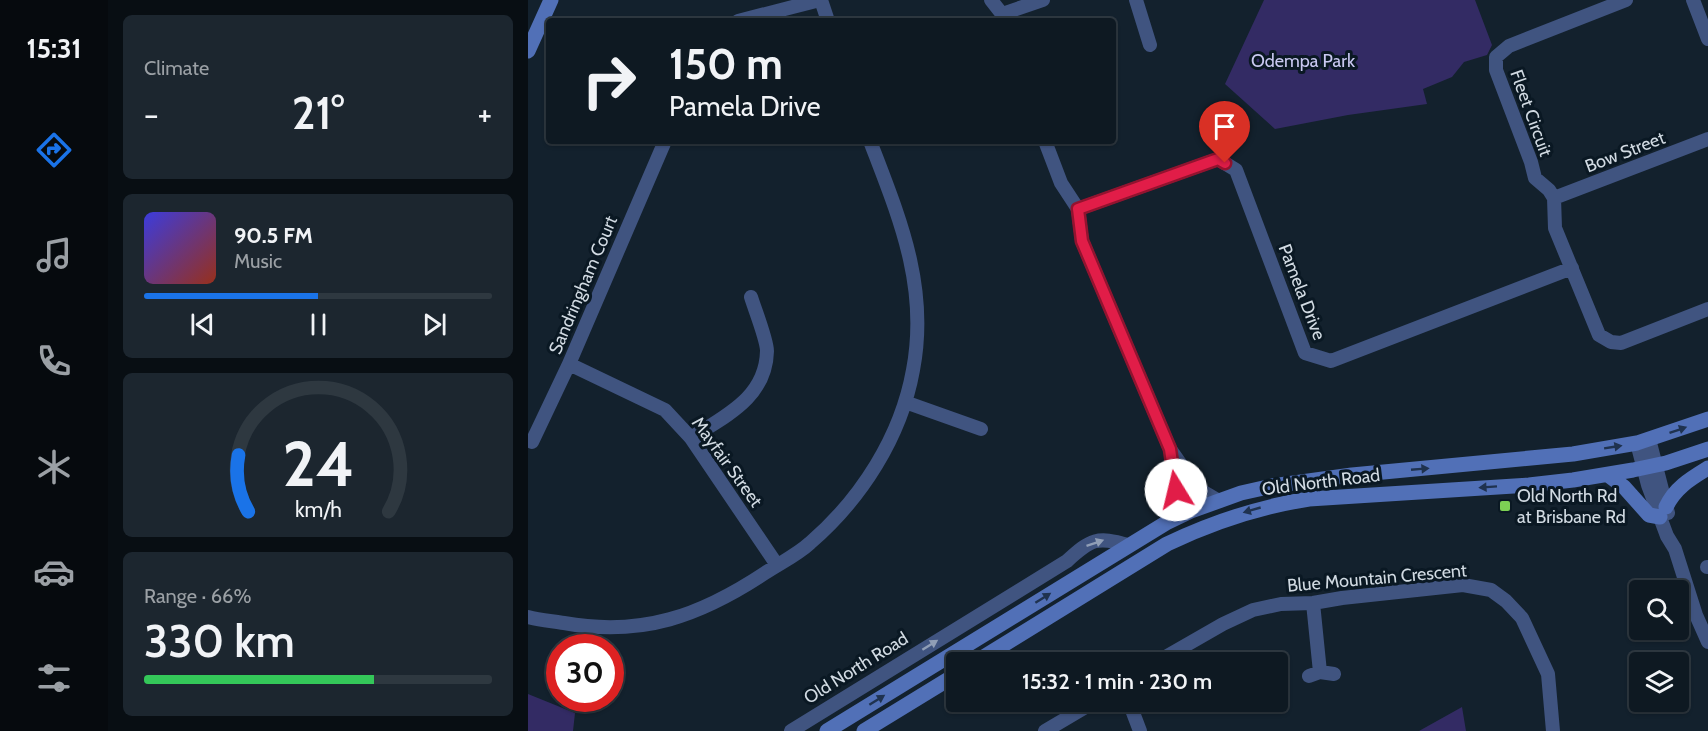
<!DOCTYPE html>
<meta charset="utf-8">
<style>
:root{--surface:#0e1922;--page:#1c262f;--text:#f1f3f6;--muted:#9ba0a5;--line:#2e3840;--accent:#1a73e8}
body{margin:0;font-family:Cabin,sans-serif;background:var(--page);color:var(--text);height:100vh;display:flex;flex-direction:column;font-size:22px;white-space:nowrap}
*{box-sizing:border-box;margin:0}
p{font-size:20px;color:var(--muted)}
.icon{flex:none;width:33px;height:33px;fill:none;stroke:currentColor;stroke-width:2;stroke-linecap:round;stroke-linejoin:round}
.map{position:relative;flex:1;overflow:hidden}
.side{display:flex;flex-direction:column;gap:15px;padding:15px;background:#080e13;width:420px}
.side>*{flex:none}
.hud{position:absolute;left:18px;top:18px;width:570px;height:126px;border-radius:6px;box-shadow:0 2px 4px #0004,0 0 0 2px var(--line);background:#0e1922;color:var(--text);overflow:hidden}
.fabs{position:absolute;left:1101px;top:580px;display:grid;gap:12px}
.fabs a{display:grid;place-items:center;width:60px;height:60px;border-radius:6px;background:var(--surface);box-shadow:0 2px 4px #0004,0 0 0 2px var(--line);font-size:30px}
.speed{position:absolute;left:18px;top:634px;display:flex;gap:12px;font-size:30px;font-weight:700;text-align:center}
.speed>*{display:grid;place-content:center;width:78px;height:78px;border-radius:50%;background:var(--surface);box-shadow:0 2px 4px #0004,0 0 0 2px var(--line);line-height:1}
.speed .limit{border:9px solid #d22;background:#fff;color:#111}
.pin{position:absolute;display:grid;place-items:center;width:51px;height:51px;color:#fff;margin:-62px -26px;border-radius:50% 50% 50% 0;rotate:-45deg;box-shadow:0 0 6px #0007}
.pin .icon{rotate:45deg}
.me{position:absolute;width:66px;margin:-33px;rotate:351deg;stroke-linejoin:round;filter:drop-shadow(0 0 4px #0008)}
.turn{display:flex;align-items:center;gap:21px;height:126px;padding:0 24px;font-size:27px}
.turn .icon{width:78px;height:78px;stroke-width:2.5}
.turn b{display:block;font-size:42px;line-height:51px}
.big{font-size:45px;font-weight:600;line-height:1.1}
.side .card{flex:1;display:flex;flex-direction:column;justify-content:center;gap:9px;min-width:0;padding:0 21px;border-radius:9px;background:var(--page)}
.side .dial{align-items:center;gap:0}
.dial svg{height:156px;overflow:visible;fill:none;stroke:var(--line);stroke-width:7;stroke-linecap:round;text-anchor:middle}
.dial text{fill:var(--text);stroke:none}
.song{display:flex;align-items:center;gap:18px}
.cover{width:72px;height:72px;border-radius:9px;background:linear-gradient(135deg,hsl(240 70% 55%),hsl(10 70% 35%))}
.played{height:6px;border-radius:3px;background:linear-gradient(90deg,var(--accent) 50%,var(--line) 50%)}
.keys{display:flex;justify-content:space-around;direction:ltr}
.heat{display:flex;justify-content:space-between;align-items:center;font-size:33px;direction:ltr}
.charge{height:9px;border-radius:4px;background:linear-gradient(90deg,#34c759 66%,var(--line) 0)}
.trip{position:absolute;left:418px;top:652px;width:342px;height:60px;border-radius:6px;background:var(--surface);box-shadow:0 2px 4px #0004,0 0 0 2px var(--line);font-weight:600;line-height:60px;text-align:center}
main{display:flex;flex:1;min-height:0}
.tabs{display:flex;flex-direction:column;width:108px;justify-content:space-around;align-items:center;background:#060a0e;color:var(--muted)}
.tabs .icon{width:42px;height:42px}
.tabs .selected{color:var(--accent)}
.tabs b{font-size:27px;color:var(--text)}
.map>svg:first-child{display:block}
.green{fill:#332b64}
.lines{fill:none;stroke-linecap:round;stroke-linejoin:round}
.minor{stroke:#405480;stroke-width:14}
.secondary{stroke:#5170b7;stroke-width:15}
.oneway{fill:#1f324f}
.oneway2{fill:#909eb6}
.route-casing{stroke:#92132f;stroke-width:15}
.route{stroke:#e11d48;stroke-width:10}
.poi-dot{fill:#7dd154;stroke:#0a1823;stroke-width:2}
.labels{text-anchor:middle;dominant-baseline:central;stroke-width:6;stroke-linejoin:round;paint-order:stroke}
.park-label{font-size:18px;fill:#c9c8f1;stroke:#0a1823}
.street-label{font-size:18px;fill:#d1dae2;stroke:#0a1823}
.poi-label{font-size:18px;fill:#d1dae2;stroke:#0a1823;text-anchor:start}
</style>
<main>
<nav class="tabs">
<b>15:31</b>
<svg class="icon selected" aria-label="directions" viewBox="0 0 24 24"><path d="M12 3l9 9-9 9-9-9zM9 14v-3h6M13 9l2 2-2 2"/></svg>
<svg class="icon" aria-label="music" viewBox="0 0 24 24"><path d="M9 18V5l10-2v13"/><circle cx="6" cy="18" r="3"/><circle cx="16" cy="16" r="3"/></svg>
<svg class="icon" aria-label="phone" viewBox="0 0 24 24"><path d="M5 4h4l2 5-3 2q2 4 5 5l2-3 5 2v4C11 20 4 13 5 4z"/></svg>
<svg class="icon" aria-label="climate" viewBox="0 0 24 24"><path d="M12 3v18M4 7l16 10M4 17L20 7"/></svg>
<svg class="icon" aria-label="car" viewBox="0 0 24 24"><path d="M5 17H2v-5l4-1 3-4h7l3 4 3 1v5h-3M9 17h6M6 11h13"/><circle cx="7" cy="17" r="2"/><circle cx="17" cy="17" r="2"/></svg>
<svg class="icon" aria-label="filters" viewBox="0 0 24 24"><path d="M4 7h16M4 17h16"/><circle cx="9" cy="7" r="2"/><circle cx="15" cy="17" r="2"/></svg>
</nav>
<section class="side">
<div class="card"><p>Climate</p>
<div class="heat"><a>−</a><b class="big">21°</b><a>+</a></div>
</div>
<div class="card">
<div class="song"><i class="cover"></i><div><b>90.5 FM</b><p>Music</p></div></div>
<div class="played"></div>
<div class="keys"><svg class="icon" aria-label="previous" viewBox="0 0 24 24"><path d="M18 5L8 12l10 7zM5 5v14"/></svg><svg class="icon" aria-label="pause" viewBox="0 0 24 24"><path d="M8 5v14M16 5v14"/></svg><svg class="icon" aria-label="next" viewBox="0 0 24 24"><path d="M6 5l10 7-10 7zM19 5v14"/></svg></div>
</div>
<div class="card dial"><svg viewBox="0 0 100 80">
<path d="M14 69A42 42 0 1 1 86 69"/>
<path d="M14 69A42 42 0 0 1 9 40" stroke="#1a73e8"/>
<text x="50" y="56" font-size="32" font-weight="700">24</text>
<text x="50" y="72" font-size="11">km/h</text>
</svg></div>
<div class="card"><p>Range · 66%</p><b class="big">330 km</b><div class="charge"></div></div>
</section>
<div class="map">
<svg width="1180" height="731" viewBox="0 0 1180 731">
<rect width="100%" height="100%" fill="#13212d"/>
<path class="green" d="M736,0H947L964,45L959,55L936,62L924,77L895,89L899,104L820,115L747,129L697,84Z
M0,694L47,713L45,731H0Z
M934,707L938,731H891Z"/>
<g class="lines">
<path class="minor" d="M293,0L300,21
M463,0L474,14L475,21
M608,0L622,45
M1098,0L981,46L968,57V70L1003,162L1007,178L1021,190L1026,198L1027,228L1071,335L1083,342L1093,343L1180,309
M1165,0L1180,39
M474,14L515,0
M210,21L292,0
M517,141L533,183L550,209L554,241L642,449L666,483L674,491L691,501
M1026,198L1180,139
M550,209L690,159L708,170L777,353L803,361L1044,268
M41,364L137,410L163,438L249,565
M377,402L453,429
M163,438C197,416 238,398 239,351C239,340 227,310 223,297
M1121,439L1140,513
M4,442L41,364L137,141
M1109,443L1120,485L1139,536L1147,549L1168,615L1180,642
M638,523L648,490L643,454
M1179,567H1180
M785,603L792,672
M0,617C11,620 24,621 36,623C114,637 172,616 237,573C252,563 269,555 282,543C333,499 373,437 385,370C401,286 371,217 342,141
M627,663L695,624L725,610L753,604L785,603L814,598L935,585L963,590L978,601L994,618L1020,674L1025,731
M781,676L792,672L806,674
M601,702L612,731
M263,731L539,561C563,539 569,536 600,545
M517,731L566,702"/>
<path class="secondary" d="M0,51L23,0
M1080,475L1096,487L1121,515L1132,517
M1138,507C1147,488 1162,479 1180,468
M446,663L639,544C685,522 730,507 781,499L1001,485L1045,480L1105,470L1138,463L1180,449
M299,731L638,523L663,511L713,493L744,486L824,475L1045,454L1109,443L1180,419
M336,731L429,674"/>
</g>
<defs><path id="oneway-solid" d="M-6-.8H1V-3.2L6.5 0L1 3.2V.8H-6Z" transform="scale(1.5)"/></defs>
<g class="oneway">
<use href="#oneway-solid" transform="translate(1150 430) rotate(-19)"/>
<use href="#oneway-solid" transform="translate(1085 447) rotate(-9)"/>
<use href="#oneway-solid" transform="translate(892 469) rotate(-5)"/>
<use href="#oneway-solid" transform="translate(960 487) rotate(176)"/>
<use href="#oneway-solid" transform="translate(724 510) rotate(164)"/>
<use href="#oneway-solid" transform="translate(515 598) rotate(-32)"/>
<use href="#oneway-solid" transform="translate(349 700) rotate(-32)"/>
</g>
<g class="oneway2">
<use href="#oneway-solid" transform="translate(567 543) rotate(-19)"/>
<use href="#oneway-solid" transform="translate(402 645) rotate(-32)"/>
</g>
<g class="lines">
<g class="route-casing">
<path id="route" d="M648,490L642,449L554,241L550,209L690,159L697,163"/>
</g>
<use href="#route" class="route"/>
</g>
<rect class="poi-dot" x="971" y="500" width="12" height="12" rx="3"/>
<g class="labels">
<g class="park-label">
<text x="775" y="61">Odempa Park</text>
</g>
<g class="street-label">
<text transform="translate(1003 113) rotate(70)">Fleet Circuit</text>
<text transform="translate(1097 152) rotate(-21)">Bow Street</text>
<text transform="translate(55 285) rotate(-67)">Sandringham Court</text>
<text transform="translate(774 292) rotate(69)">Pamela Drive</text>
<text transform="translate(199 462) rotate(54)">Mayfair Street</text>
<text transform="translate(793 482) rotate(-7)">Old North Road</text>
<text transform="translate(849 578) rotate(-5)">Blue Mountain Crescent</text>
<text transform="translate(328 668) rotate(-32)">Old North Road</text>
</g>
<g class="poi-label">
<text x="989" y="496">Old North Rd<tspan x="989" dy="21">at Brisbane Rd</tspan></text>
</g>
</g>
</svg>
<div class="fabs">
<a><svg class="icon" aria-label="search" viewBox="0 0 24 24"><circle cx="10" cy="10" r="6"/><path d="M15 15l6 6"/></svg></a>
<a><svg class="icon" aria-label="layers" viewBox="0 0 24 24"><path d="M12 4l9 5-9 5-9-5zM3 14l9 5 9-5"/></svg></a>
</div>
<div class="speed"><div class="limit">30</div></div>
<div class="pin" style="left:697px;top:163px;background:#d93025"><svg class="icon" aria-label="arrive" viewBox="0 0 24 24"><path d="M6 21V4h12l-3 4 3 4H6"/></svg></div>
<svg class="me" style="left:648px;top:490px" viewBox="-20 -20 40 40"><circle r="19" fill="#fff"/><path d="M0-13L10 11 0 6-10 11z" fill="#e11d48"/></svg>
<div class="trip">15:32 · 1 min · 230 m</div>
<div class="hud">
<div class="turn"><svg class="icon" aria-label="right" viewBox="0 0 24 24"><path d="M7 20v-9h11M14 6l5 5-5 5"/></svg><div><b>150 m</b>Pamela Drive</div></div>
</div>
</div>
</main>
